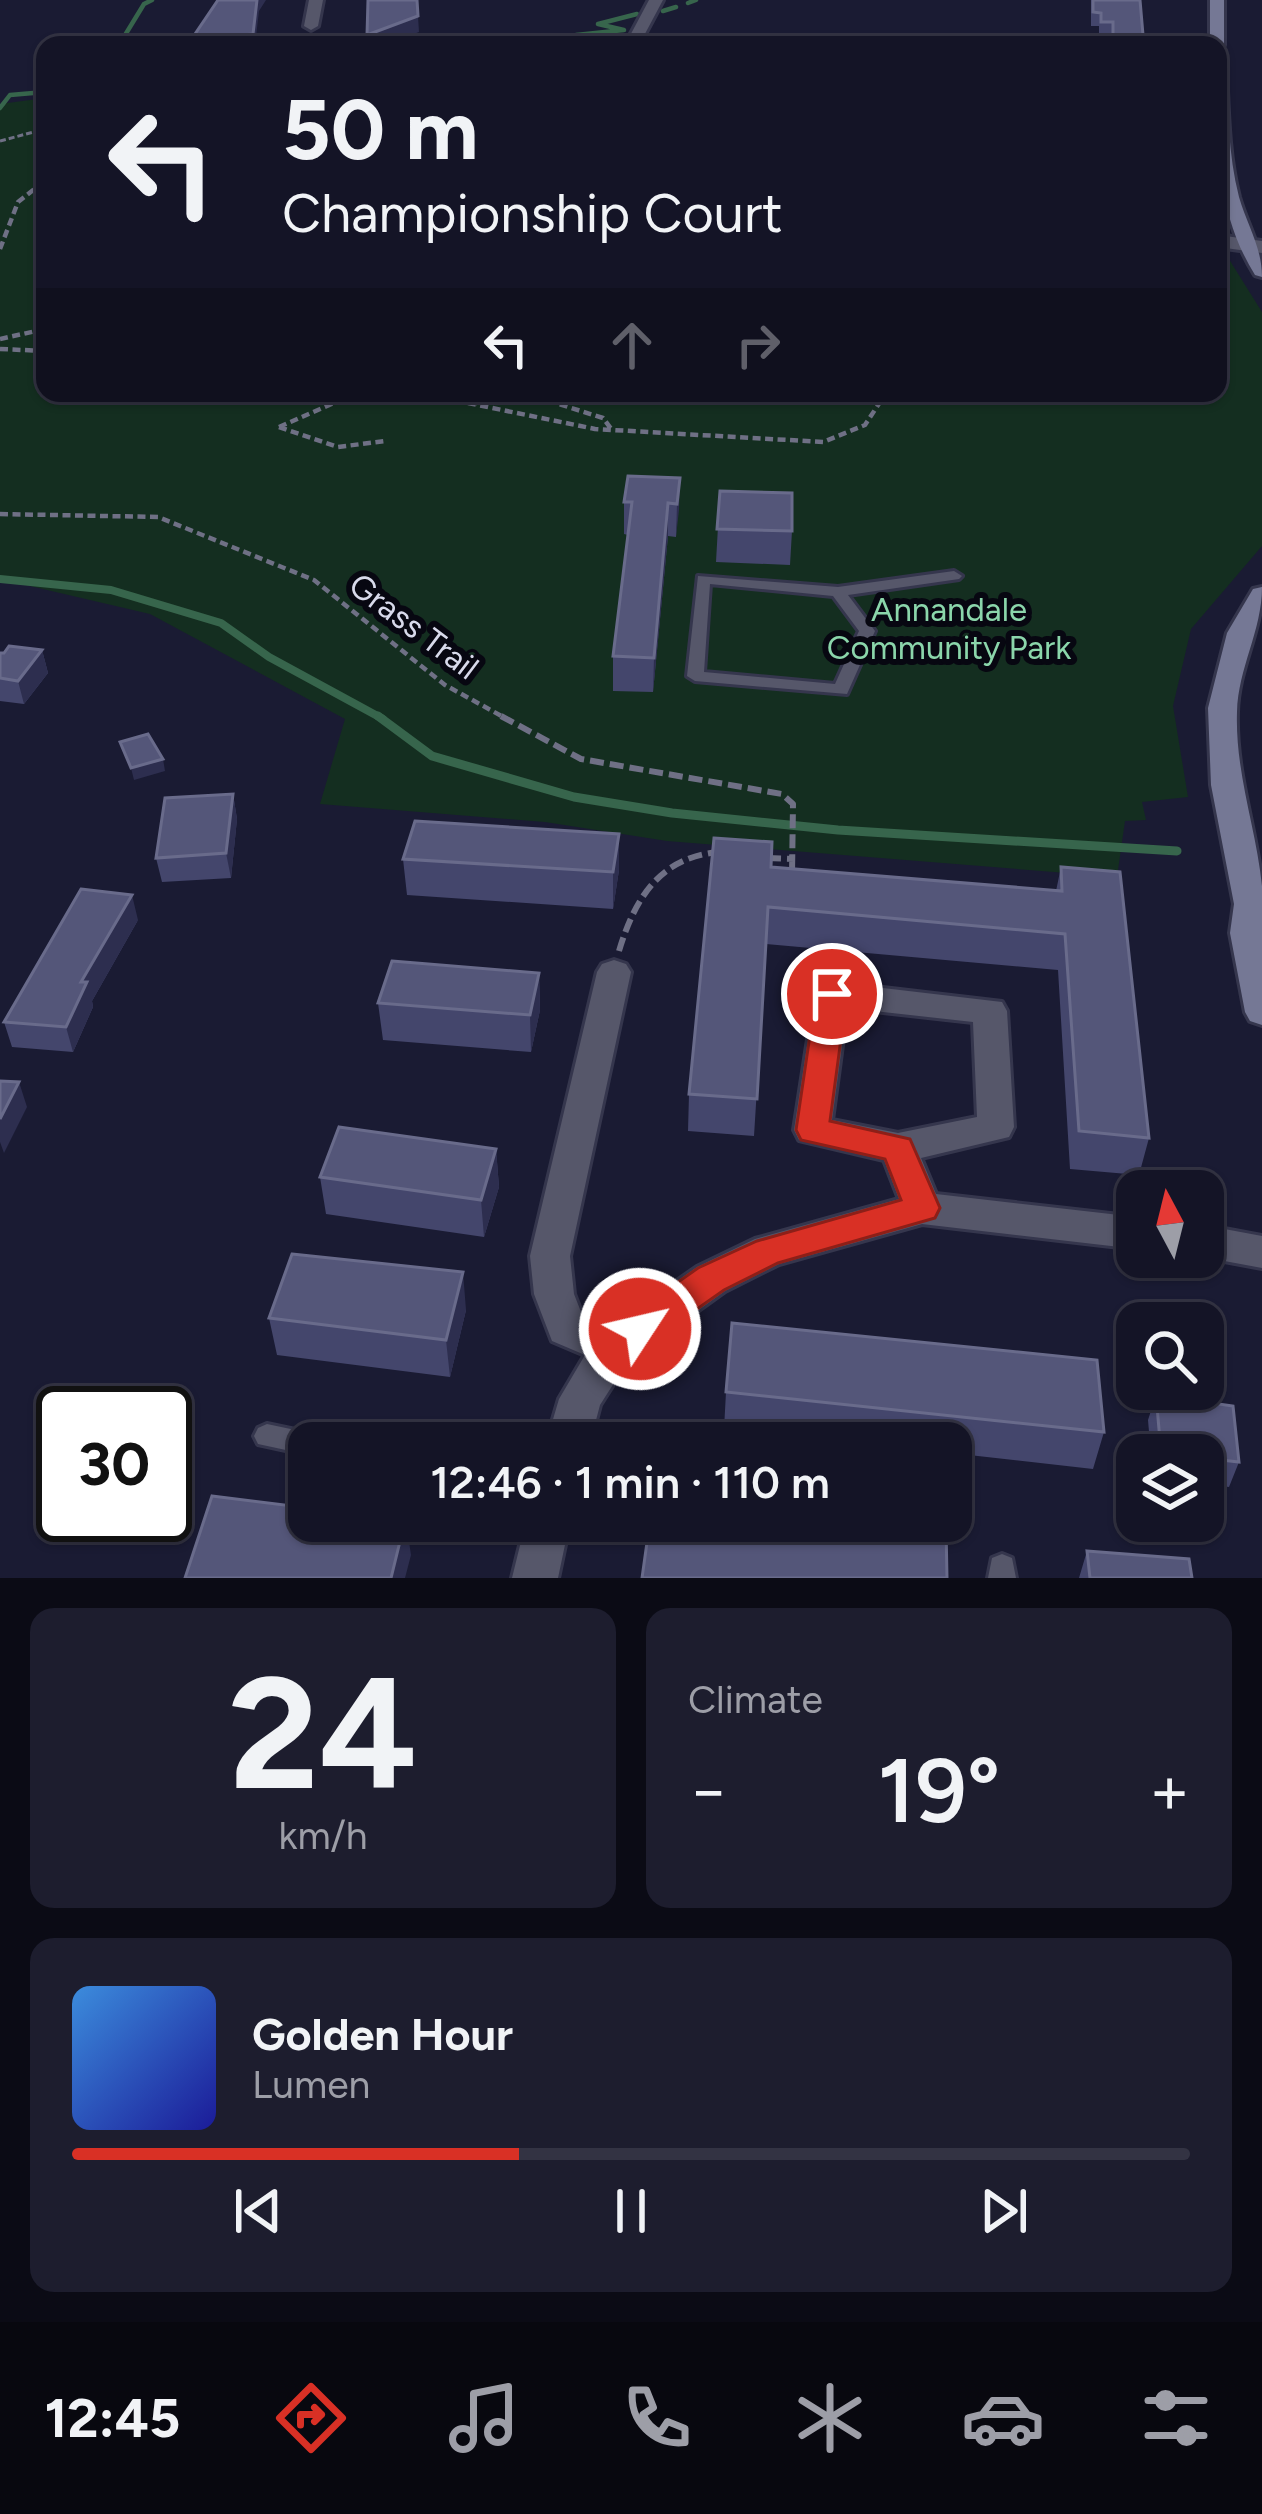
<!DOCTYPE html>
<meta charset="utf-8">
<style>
:root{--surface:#141426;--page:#1d1d2e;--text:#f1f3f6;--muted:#9d9ea7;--line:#333343;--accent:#d93025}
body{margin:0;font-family:Figtree,sans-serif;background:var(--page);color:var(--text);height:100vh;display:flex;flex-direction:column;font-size:45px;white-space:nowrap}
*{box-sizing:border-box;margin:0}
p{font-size:39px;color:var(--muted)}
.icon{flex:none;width:66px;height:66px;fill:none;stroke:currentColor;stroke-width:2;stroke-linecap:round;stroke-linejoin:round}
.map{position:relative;height:1578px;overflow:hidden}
.details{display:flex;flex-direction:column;gap:30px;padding:30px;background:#0b0b15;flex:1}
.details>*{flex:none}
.guide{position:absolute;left:36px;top:36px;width:1191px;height:366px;border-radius:24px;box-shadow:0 3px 9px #0004,0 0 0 3px var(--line);background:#141426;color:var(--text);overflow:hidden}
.needle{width:78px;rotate:353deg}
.buttons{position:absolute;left:1116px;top:1170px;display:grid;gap:24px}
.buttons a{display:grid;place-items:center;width:108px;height:108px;border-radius:24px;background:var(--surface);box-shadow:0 3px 9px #0004,0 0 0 3px var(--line);font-size:60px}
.speed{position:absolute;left:36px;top:1386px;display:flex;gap:24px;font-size:60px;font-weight:700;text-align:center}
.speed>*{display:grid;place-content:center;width:156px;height:156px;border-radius:50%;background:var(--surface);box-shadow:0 3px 9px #0004,0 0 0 3px var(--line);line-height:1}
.speed .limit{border:6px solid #111;border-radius:18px;background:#fff;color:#111}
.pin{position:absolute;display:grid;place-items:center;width:102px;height:102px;color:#fff;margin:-51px;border:6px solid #fff;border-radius:50%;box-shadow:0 3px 12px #0007}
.me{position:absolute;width:132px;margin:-66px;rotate:55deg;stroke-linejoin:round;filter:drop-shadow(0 0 9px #0008)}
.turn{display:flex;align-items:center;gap:42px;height:252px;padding:0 48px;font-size:54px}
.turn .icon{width:156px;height:156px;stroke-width:2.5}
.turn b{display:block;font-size:84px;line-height:102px}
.lanes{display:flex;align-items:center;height:114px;padding:0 48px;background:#0003;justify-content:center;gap:60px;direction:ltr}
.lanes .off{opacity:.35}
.big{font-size:90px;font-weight:600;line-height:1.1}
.details .tile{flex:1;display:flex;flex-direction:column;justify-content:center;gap:18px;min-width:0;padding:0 42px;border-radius:24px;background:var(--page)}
.details .dial{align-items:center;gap:0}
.dial b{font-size:156px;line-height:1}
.song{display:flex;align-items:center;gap:36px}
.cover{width:144px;height:144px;border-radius:18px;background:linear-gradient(135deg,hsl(210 70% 55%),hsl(240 70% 35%))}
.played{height:12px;border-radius:6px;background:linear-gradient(90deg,var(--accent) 40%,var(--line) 40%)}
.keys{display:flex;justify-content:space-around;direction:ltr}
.heat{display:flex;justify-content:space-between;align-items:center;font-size:66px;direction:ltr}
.details .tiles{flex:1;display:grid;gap:30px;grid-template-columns:1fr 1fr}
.tile:last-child{grid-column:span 2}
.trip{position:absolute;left:288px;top:1422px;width:684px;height:120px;border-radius:24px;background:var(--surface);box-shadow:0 3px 9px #0004,0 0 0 3px var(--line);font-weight:600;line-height:120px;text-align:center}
.menu{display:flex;height:192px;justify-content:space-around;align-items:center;background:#08080f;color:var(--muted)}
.menu .icon{width:84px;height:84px}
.menu .on{color:var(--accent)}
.menu b{font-size:54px;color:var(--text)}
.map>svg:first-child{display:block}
.green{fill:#142e20}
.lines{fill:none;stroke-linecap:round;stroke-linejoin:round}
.stream-far2{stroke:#37654c;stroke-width:4.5}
.stream-far1{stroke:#37654c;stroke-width:8}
.stream{stroke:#37654c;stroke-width:9}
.service-casing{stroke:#35364d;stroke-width:6}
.minor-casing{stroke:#35364d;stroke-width:6}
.secondary-casing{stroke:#35364d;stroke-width:6}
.path-far2{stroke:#6f7085;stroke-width:3;stroke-dasharray:6 3;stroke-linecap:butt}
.path-far1{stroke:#6f7085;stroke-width:4.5;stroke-dasharray:8 4.5;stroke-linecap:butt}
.path{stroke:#6f7085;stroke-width:6;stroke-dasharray:14 6;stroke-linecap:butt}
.service{fill:#56576a;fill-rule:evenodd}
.minor{fill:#56576a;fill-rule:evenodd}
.secondary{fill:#757895;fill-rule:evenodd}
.wall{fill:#44466c}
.shaded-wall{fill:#2d2e4f}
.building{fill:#545679;stroke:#696b8b;stroke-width:3}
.route{fill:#d93025;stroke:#8d1f18;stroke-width:3}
.labels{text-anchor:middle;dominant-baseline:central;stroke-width:12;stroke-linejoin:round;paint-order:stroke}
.park-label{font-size:33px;fill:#8bd6ab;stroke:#070711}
.street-label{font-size:33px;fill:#d8daeb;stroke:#070711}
</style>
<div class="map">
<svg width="1262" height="1578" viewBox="0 0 1262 1578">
<rect width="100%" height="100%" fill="#1a1b33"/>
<path class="green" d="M45,98V393H1218V255L1227,256L1262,312V546L1191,629L1173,706L1188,797L1142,802L1146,820L1125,821L1117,877L667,841L545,822L320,804L345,719L150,614L0,579V104Z"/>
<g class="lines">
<path class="stream-far2" d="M688,3L696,0
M663,11L676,7
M119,45L144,4L152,0
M573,45L579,42L576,35L624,30L598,24L637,14
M0,108L10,95L45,92"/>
<path class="stream-far1" d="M0,579L111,590L221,623L269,657L383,719"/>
<path class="stream" d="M378,716L432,756L574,797L672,813L838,830L1177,851"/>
<g class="service-casing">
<path id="service" d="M954,571L962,576L959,579L848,595L875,631L847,694L695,681L687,676L698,576L838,587ZM710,584L833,596L859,631L835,684L704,672Z
M267,1424L319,1435L323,1443H309V1455L258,1444L254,1436L258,1428Z
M1002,1554L1012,1558L1016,1578H988L992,1558Z"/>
</g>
<g class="minor-casing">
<path id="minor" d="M309,0H323L318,26L311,30L304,26Z
M649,0H663L639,45H625Z
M1218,235L1262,241V253L1218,247Z
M614,960L626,964L631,972L570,1256L574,1294L583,1317L609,1328L697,1267L755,1239L899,1199L884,1160L799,1140L794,1130L815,994L820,985L832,982L1002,1002L1007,1011L1014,1127L1009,1137L921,1158L936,1194L1137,1217V1249L922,1224L779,1264L725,1291L628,1361L600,1405L590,1443H546L559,1399L585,1355L552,1341L534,1294L530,1256L597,972L602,964ZM847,1008L973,1022L977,1117L898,1133L832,1120Z
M1203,1225L1262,1236V1268L1203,1257Z
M526,1521H570L558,1578H512Z"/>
</g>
<g class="secondary-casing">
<path id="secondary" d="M1210,0H1224V45L1218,49V45H1210Z
M1218,61L1226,66C1228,109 1228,154 1239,197C1247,225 1262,247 1262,277L1255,275C1213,207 1218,139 1218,61Z
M1262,587C1262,631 1238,668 1237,712C1235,773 1256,827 1262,886C1262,931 1262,979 1262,1025L1250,1021L1245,1012L1230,933L1234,904L1211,785L1208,708L1227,633L1253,589Z"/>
</g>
<path class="path-far2" d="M0,141L45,129
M39,186L45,181"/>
<path class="path-far1" d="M0,249L18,202L42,183
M0,339L45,329
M0,349L45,351
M286,393L342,396
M419,393L595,429L823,442L865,425L886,393
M467,393L478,404
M524,393L603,418L612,430
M279,427L338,447L385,441
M279,427L352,395L374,393
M0,514L158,517L314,580L445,685L507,719"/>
<path class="path" d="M501,716L581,759L782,794L793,804L792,874
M767,858L794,859
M619,951C635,898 660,857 719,852"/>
<use href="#service" class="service"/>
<use href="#minor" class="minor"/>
<use href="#secondary" class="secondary"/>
</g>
<path class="wall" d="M1091,0H1140L1143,35L1155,45H1111V36L1099,35V26H1091Z
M680,478L676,537L668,536L653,692L613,691V656L628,535L624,534V502Z
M720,491L792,531L790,565L716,562Z
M42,650L48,673L24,704L0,701V653Z
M233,794L237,819L231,878L162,882L156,858Z
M403,859L619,870L613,909L407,895Z
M771,867L1056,891L1061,867L1149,1138L1139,1175L1070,1169L1058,970L766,944L754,1136L688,1131L689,1094Z
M138,920L92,1001L93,1007L73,1052L12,1047L4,1022Z
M539,973L540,1010L531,1052L383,1040L378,1003Z
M496,1149L499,1187L484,1237L326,1214L320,1177Z
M466,1310L450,1377L277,1355L269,1318Z
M726,1392L1104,1432L1093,1469L951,1453V1443H856L724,1429Z
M1156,1395L1239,1462L1229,1487L1203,1484V1455H1151L1148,1420Z
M1087,1551L1192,1578H1079Z"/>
<path class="shaded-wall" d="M257,0H266L259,11L255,45H192L191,40Z
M417,0L419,32L384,45H368L367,35Z
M680,478L679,510L676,537L677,504Z
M668,503V536L653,692L654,658Z
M42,650L48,673L24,704L18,681Z
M163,759L165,771L134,780L131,768Z
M233,794L237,819L231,878L226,853Z
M619,834V870L613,909V872Z
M132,895L138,920L92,1001L93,1007L73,1052L66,1027L81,982Z
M539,973L540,1010L531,1052L530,1015Z
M19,1082L27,1107L4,1153L0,1142V1119Z
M496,1149L499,1187L484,1237L481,1200Z
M463,1272L466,1310L450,1377L446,1340Z
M406,1521L411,1555L405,1578H391Z"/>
<path class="building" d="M218,0H257L253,34L191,40Z
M368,0H417L418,16L367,35Z
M1093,0H1140L1143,35H1154L1155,45L1113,43V22H1101V13L1093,12Z
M628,476L680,478L677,504L668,503L654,658L613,656L632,502H624Z
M720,491L792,493V531L717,529Z
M9,646L42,650L18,681L0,678V653H4Z
M148,734L163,759L131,768L120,742Z
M233,794L226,853L156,858L165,798Z
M415,821L619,834L613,872L403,859Z
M714,838L772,842L771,867L1062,891L1061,867L1120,872L1149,1138L1079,1131L1065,934L768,907L757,1099L689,1094Z
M81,889L132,895L81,982H87L66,1027L4,1022Z
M392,961L539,973L530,1015L378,1003Z
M0,1081L19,1082L0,1119Z
M339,1127L496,1149L481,1200L320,1177Z
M292,1254L463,1272L446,1340L269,1318Z
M732,1323L1097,1360L1104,1432L726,1392Z
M1156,1395L1233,1406L1239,1462L1203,1458V1455L1161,1452Z
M212,1496L309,1508V1521H405L391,1578H185Z
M650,1521H902L946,1526L947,1578H642Z
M1087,1551L1189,1559L1192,1578H1090Z"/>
<path class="route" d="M832,983L843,986L847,994L830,1121L910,1139L940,1208L935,1218L778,1263L724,1290L653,1340L640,1345L627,1340L622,1329L627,1318L698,1268L757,1241L901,1200L885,1159L801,1140L796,1130L816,994L821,986Z"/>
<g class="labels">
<g class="park-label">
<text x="949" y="609">Annandale<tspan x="949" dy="38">Community Park</tspan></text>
</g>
<g class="street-label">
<text transform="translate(414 626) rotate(37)">Grass Trail</text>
</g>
</g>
</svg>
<div class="buttons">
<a><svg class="needle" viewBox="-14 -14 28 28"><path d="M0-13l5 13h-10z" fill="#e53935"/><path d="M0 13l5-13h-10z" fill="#9d9ea7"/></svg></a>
<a><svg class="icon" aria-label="search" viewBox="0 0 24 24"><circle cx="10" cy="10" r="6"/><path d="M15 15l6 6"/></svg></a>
<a><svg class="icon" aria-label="layers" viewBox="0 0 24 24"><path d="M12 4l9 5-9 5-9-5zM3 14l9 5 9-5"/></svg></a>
</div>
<div class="speed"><div class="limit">30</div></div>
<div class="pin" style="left:832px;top:994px;background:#d93025"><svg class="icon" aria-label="arrive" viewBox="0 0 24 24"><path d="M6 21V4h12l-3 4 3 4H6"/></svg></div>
<svg class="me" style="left:640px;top:1329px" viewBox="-20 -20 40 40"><circle r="17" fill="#d93025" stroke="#fff" stroke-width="3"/><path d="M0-11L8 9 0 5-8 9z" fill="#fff"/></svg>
<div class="trip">12:46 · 1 min · 110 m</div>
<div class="guide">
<div class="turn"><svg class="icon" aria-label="left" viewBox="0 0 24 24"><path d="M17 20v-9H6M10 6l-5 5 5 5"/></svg><div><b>50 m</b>Championship Court</div></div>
<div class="lanes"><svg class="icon" aria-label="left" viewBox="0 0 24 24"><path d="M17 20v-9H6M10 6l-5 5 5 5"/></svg><svg class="icon off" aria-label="ahead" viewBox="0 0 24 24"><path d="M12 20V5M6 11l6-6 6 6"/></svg><svg class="icon off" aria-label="right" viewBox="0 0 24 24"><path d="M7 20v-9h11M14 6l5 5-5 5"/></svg></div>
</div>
</div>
<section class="details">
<div class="tiles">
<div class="tile dial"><b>24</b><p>km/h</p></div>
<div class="tile"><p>Climate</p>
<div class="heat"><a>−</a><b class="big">19°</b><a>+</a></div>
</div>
<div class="tile">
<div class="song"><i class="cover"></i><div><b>Golden Hour</b><p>Lumen</p></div></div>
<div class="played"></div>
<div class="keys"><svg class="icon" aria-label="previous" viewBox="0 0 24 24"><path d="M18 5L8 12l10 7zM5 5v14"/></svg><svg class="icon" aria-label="pause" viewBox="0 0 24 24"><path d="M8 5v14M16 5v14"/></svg><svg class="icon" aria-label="next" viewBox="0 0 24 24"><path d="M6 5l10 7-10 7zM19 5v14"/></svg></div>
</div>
</div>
</section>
<nav class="menu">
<b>12:45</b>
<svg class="icon on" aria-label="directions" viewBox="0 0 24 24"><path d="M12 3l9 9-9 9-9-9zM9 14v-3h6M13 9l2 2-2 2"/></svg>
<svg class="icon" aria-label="music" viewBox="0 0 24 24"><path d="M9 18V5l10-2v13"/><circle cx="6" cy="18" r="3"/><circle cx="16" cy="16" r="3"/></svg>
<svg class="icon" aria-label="phone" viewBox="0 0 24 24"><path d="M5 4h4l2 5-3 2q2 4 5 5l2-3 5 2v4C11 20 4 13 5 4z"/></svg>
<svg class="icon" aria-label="climate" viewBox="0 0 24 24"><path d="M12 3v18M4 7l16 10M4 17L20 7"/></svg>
<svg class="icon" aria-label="car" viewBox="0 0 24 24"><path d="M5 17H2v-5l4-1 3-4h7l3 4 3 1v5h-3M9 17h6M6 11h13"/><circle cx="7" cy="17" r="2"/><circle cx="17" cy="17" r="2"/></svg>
<svg class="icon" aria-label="filters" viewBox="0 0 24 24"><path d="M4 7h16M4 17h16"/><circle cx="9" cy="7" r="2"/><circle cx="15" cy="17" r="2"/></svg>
</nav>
